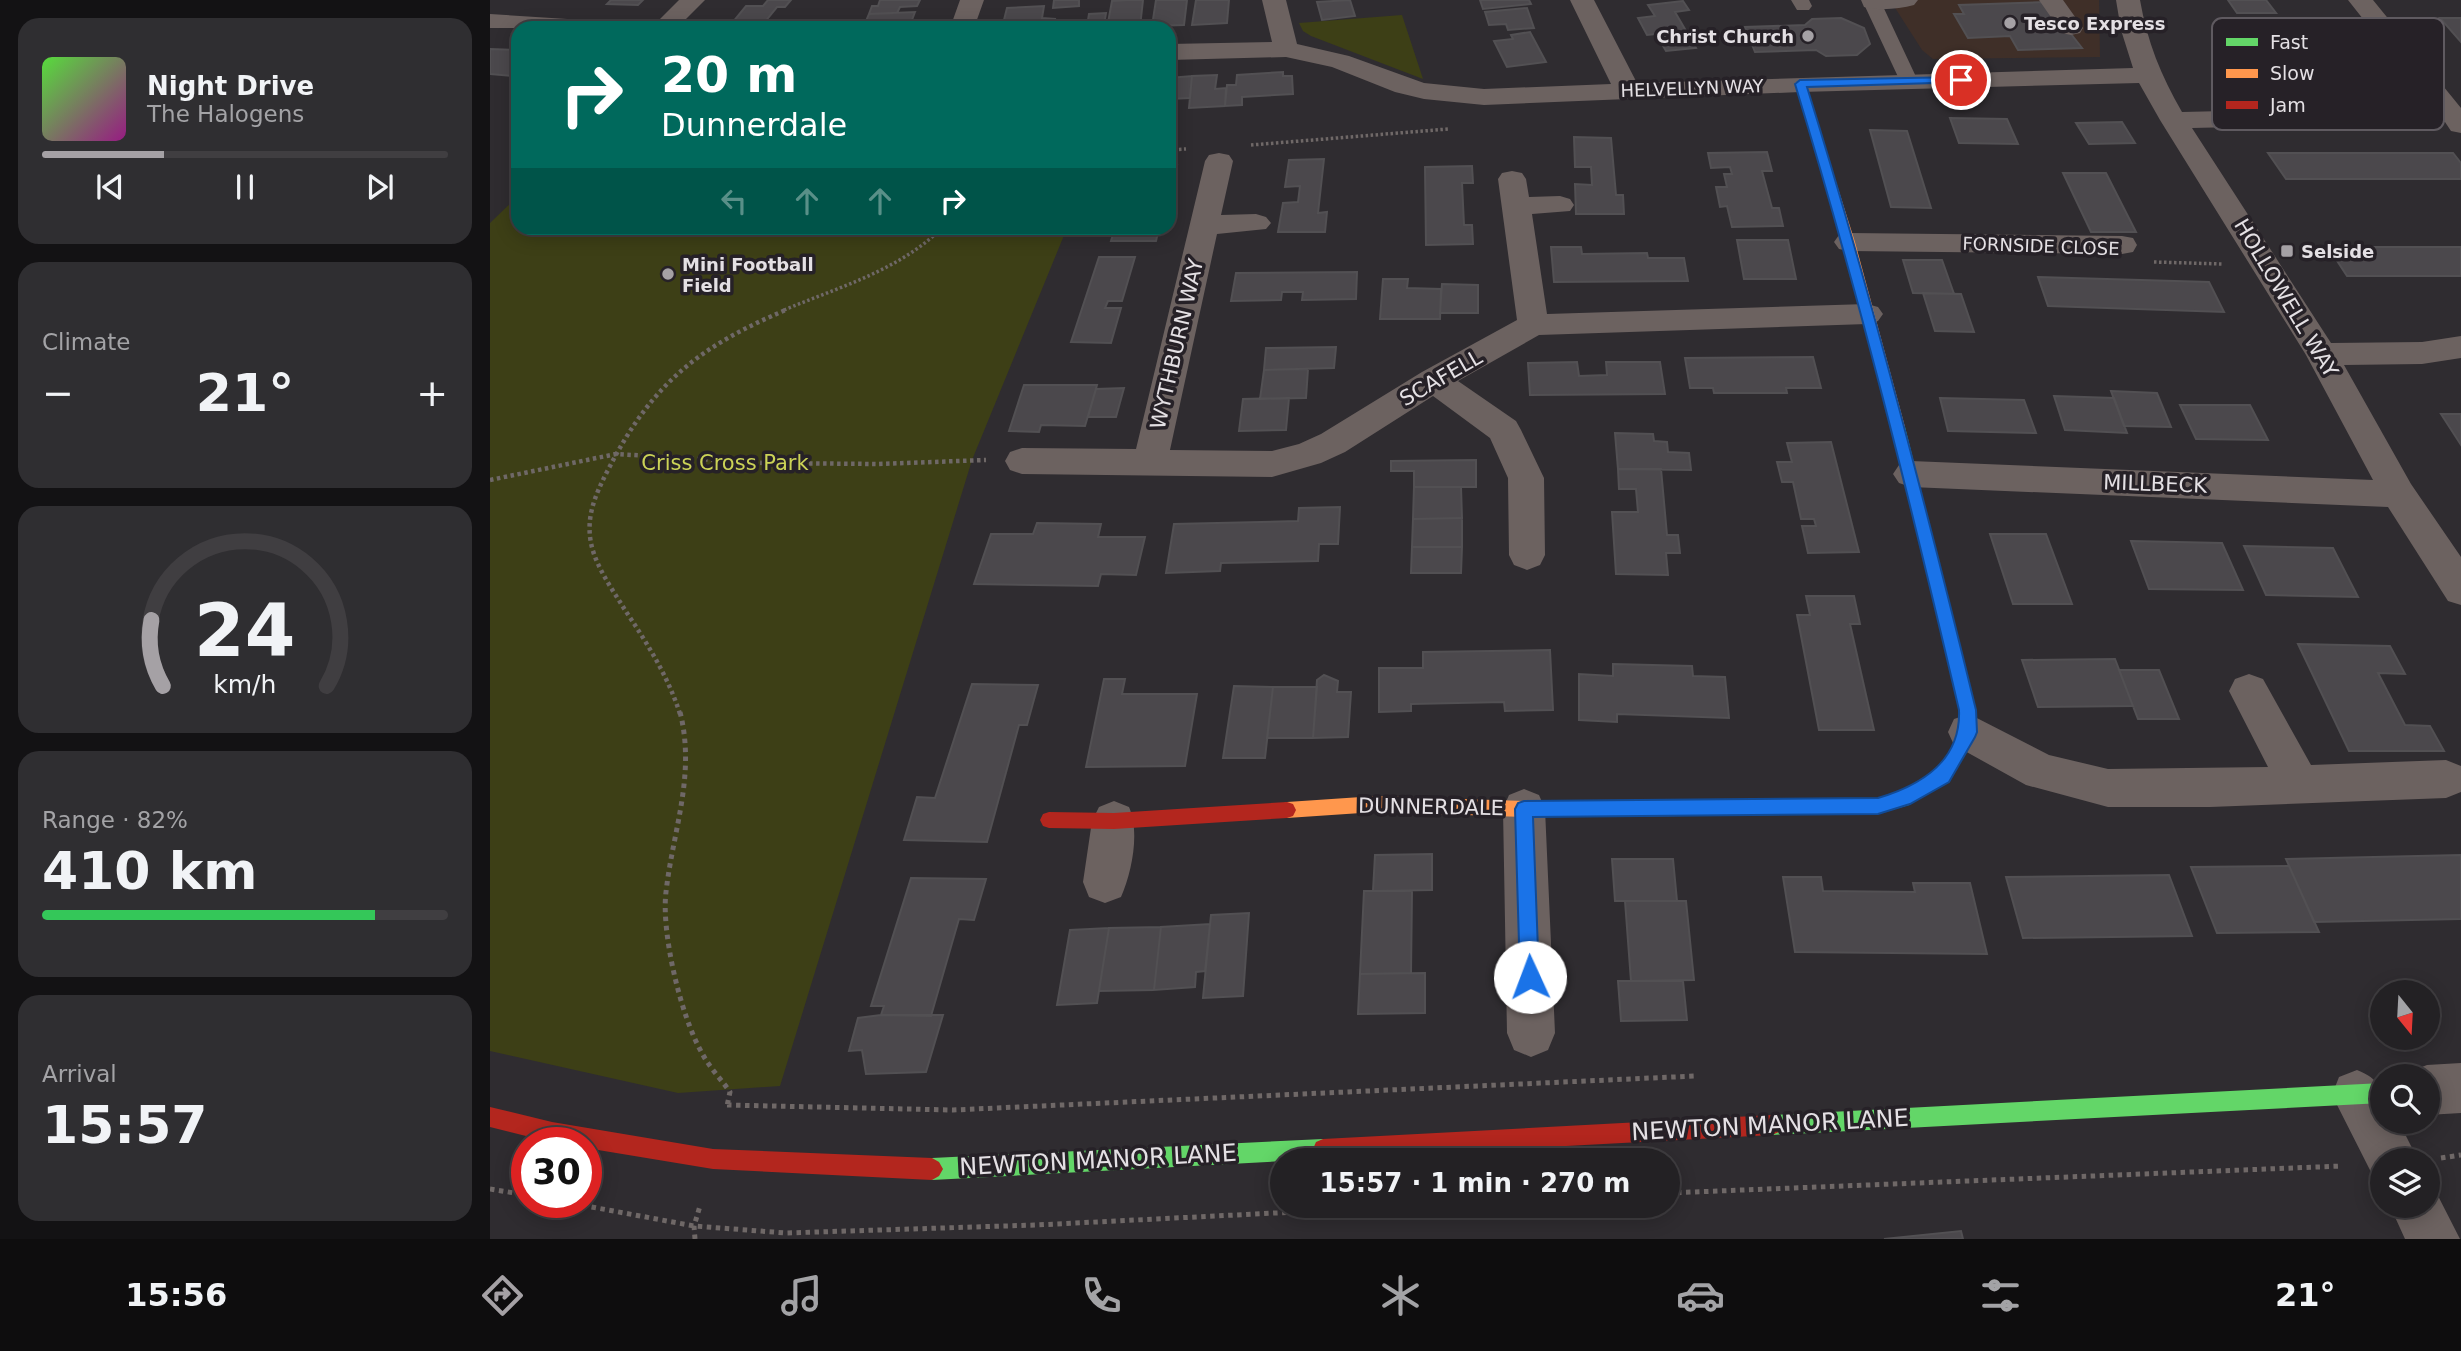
<!DOCTYPE html>
<meta charset="utf-8">
<style>
:root{--surface:#232124;--page:#2f2e31;--text:#f1f3f6;--muted:#a3a3a6;--line:#403e41;--accent:#a5a1a5}
body{margin:0;font-family:"DejaVu Sans",sans-serif;background:var(--page);color:var(--text);height:100vh;display:flex;flex-direction:column;font-size:26px;white-space:nowrap}
*{box-sizing:border-box;margin:0}
p{font-size:23px;color:var(--muted)}
.icon{flex:none;width:38px;height:38px;fill:none;stroke:currentColor;stroke-width:2;stroke-linecap:round;stroke-linejoin:round}
.map{position:relative;flex:1;overflow:hidden}
.drawer{display:flex;flex-direction:column;gap:18px;padding:18px;background:#131214;width:490px}
.drawer>*{flex:none}
.banner{position:absolute;left:21px;top:21px;width:665px;height:214px;border-radius:21px;box-shadow:0 4px 18px #0003,0 0 0 2px var(--line);background:#00695c;color:#fff;overflow:hidden}
.needle{width:46px;rotate:162deg}
.fabs{position:absolute;left:1880px;top:980px;display:grid;gap:14px}
.fabs a{display:grid;place-items:center;width:70px;height:70px;border-radius:50%;background:var(--surface);box-shadow:0 4px 18px #0003,0 0 0 2px var(--line);font-size:35px}
.speed{position:absolute;left:21px;top:1127px;display:flex;gap:14px;font-size:35px;font-weight:700;text-align:center}
.speed>*{display:grid;place-content:center;width:91px;height:91px;border-radius:50%;background:var(--surface);box-shadow:0 4px 18px #0003,0 0 0 2px var(--line);line-height:1}
.speed .limit{border:10px solid #d22;background:#fff;color:#111}
.pin{position:absolute;display:grid;place-items:center;width:60px;height:60px;color:#fff;margin:-30px;border:4px solid #fff;border-radius:50%;box-shadow:0 2px 7px #0007}
.me{position:absolute;width:77px;margin:-38px;rotate:358deg;stroke-linejoin:round;filter:drop-shadow(0 0 5px #0008)}
.turn{display:flex;align-items:center;gap:24px;height:147px;padding:0 35px;font-size:32px}
.turn .icon{width:91px;height:91px;stroke-width:2.5}
.turn b{display:block;font-size:49px;line-height:60px}
.lanes{display:flex;align-items:center;height:66px;padding:0 35px;background:#0003;justify-content:center;gap:35px;direction:ltr}
.lanes .off{opacity:.35}
.big{font-size:52px;font-weight:700;line-height:1.1}
.drawer .card{flex:1;display:flex;flex-direction:column;justify-content:center;gap:10px;min-width:0;padding:0 24px;border-radius:21px;background:var(--page)}
.drawer .dial{align-items:center;gap:0}
.dial svg{height:182px;overflow:visible;fill:none;stroke:var(--line);stroke-width:7;stroke-linecap:round;text-anchor:middle}
.dial text{fill:var(--text);stroke:none}
.song{display:flex;align-items:center;gap:21px}
.cover{width:84px;height:84px;border-radius:10px;background:linear-gradient(135deg,hsl(110 70% 55%),hsl(310 70% 35%))}
.played{height:7px;border-radius:4px;background:linear-gradient(90deg,var(--accent) 30%,var(--line) 30%)}
.keys{display:flex;justify-content:space-around;direction:ltr}
.heat{display:flex;justify-content:space-between;align-items:center;font-size:38px;direction:ltr}
.charge{height:10px;border-radius:5px;background:linear-gradient(90deg,#34c759 82%,var(--line) 0)}
.trip{position:absolute;left:780px;top:1148px;width:410px;height:70px;border-radius:35px;background:var(--surface);box-shadow:0 4px 18px #0003,0 0 0 2px var(--line);font-weight:700;line-height:70px;text-align:center}
.dock{display:flex;height:112px;justify-content:space-around;align-items:center;background:#0e0d0e;color:var(--muted)}
.dock .icon{width:49px;height:49px}
.dock .selected{color:var(--accent)}
.dock b{font-size:32px;color:var(--text)}
main{display:flex;flex:1;min-height:0}
.map>svg:first-child{display:block}
.commercial{fill:#3f2f28}
.green{fill:#3d3f16}
.building{fill:#4b484c;stroke:#525053;stroke-width:2}
.lines{fill:none;stroke-linecap:round;stroke-linejoin:round}
.path-far2{stroke:#6f6867;stroke-width:3.5;stroke-dasharray:2.5 2.5;stroke-linecap:butt}
.path-far1{stroke:#6f6867;stroke-width:4.5;stroke-dasharray:3.5 3.5;stroke-linecap:butt}
.path{stroke:#6f6867;stroke-width:5;stroke-dasharray:4.5 4.5;stroke-linecap:butt}
.lane{fill:#6c6260;fill-rule:evenodd}
.street{fill:#6c6260;fill-rule:evenodd}
.fast{fill:#63d668;fill-rule:evenodd}
.slow{fill:#ff974d;fill-rule:evenodd}
.jam{fill:#b3261e;fill-rule:evenodd}
.route{fill:#1a73e8;stroke:#114b97;stroke-width:2}
.poi-dot{fill:#a5a1a5;stroke:#262127;stroke-width:2.5}
.labels{text-anchor:middle;dominant-baseline:central;stroke-width:7;stroke-linejoin:round;paint-order:stroke}
.far-poi-label{font-size:18px;font-weight:bold;fill:#e4e0e4;stroke:#262127;text-anchor:start}
.far-street-label{font-size:18px;fill:#e4e0e4;stroke:#262127}
.street-label{font-size:21px;fill:#e4e0e4;stroke:#262127}
.park-label{font-size:21px;fill:#cbd356;stroke:#262127}
.near-street-label{font-size:24px;fill:#e4e0e4;stroke:#262127}
.key{fill:#262127;stroke:#5f5a60;stroke-width:2}
.key-label{font-size:19px;fill:#e4e0e4}
</style>
<main>
<section class="drawer">
<div class="card">
<div class="song"><i class="cover"></i><div><b>Night Drive</b><p>The Halogens</p></div></div>
<div class="played"></div>
<div class="keys"><svg class="icon" aria-label="previous" viewBox="0 0 24 24"><path d="M18 5L8 12l10 7zM5 5v14"/></svg><svg class="icon" aria-label="pause" viewBox="0 0 24 24"><path d="M8 5v14M16 5v14"/></svg><svg class="icon" aria-label="next" viewBox="0 0 24 24"><path d="M6 5l10 7-10 7zM19 5v14"/></svg></div>
</div>
<div class="card"><p>Climate</p>
<div class="heat"><a>−</a><b class="big">21°</b><a>+</a></div>
</div>
<div class="card dial"><svg viewBox="0 0 100 80">
<path d="M14 69A42 42 0 1 1 86 69"/>
<path d="M14 69A42 42 0 0 1 9 40" stroke="#a5a1a5"/>
<text x="50" y="56" font-size="32" font-weight="700">24</text>
<text x="50" y="72" font-size="11">km/h</text>
</svg></div>
<div class="card"><p>Range · 82%</p><b class="big">410 km</b><div class="charge"></div></div>
<div class="card"><p>Arrival</p><b class="big">15:57</b></div>
</section>
<div class="map">
<svg width="1971" height="1239" viewBox="0 0 1971 1239">
<rect width="100%" height="100%" fill="#2f2c30"/>
<path class="commercial" d="M1400,0H1609L1610,57L1443,59L1432,50Z"/>
<path class="green" d="M912,15L933,79L821,36L813,31L809,23Z
M28,196V228H577L482,460L290,1086L188,1093L0,1051V223Z"/>
<path class="building" d="M121,0H153L148,5L117,4Z
M278,0H301L295,7H287L270,28H238L256,6H273Z
M390,0H430L427,6L410,7L407,13L379,14L382,6H388Z
M564,0H589V6L563,8Z
M638,0H653L650,27L617,28L622,1Z
M666,0H697L694,25L662,26Z
M706,0H739L737,23L702,25Z
M860,0L865,16L832,20L827,2Z
M990,0H1039L1041,4L993,9Z
M1738,0H1776L1786,13H1747Z
M1193,1L1199,10L1185,12L1206,48L1176,51L1166,34L1157,35L1148,18L1165,16L1158,5Z
M1556,2L1592,48L1528,50L1520,36L1478,38L1464,14H1474L1469,5Z
M554,6L552,18L565,19L564,26L512,28L517,8Z
M1037,8L1044,28L1018,30L1016,24L999,25L995,12Z
M425,12L419,28H373L379,14Z
M616,13L614,25L597,26L599,14Z
M1351,18L1374,28L1380,44L1367,55L1336,56L1326,50L1265,52L1255,27L1315,25L1322,19Z
M1950,18H1971V42Z
M1040,32L1056,62L1017,67L1004,41L1023,39L1021,35Z
M0,49L28,50V72L24,76L0,74Z
M793,72V76H802L803,94L752,97V105L735,106L737,85H746L747,75Z
M727,75L725,89L736,88L735,106L699,108L702,76Z
M702,76L700,98L679,99V78Z
M1460,118L1517,119L1528,144L1469,143Z
M1632,122L1645,143L1599,144L1586,123Z
M1380,130L1417,131L1441,208L1401,207Z
M1084,137L1121,138L1126,195H1133L1134,214H1086L1085,184L1102,185L1101,167H1085Z
M1277,152L1282,171H1272L1282,208H1289L1293,226L1242,227L1237,206L1230,207L1226,187H1237L1234,174H1242L1240,167L1221,168L1218,153Z
M1778,153H1963L1971,163V179H1796Z
M834,159L828,213L837,212L835,232H788L793,203L808,202L810,186L795,187L799,160Z
M679,165H687L683,183H679Z
M982,166L983,183H972L974,225H982L983,244L936,245L935,167Z
M1573,173H1616L1646,232H1601Z
M625,228H669L666,241H621Z
M1247,240H1298L1306,279H1254Z
M1061,247H1091L1092,254L1157,253L1158,258H1194L1198,281L1064,282Z
M1838,247H1971V276H1857Z
M609,257H645L632,301H618L615,308H631L621,343L581,342Z
M1413,260H1452L1464,294L1423,293Z
M867,272L866,299L812,300L813,292H792L791,300L741,301L746,273Z
M1548,277L1719,282L1734,312L1558,306Z
M893,279H918L917,288L951,289L950,319H890Z
M952,284L988,285V313H950Z
M1433,293L1471,294L1484,332L1445,331Z
M846,347L844,368L774,370L776,348Z
M1323,357L1331,388H1296L1297,393H1224L1223,388H1200L1195,358Z
M1087,362L1089,376L1117,375L1116,362H1170L1175,394L1040,395L1038,363Z
M818,369L816,398L770,399L774,370Z
M534,385H607L595,426L551,425L549,432L519,431Z
M634,388L626,417H598L606,389Z
M1621,391L1667,393L1681,427L1634,426Z
M1564,396L1624,398L1637,433L1575,430Z
M799,398L796,430L749,431L753,399Z
M1450,398L1534,400L1546,433L1458,431Z
M1690,405H1760L1778,440L1706,439Z
M1951,414H1971V445Z
M1125,433L1163,434L1164,441L1177,442L1178,452L1199,453L1201,470L1128,469Z
M1341,442L1369,552L1318,553L1312,526H1326L1324,519H1311L1303,482H1292L1287,462H1302L1297,443Z
M986,460V487H924V471H901V461Z
M1128,469H1171L1177,535H1188L1190,553H1176L1178,575L1126,574L1122,512H1148L1146,489H1129Z
M924,487H971L972,518L923,519Z
M850,507L848,544H829L828,561L731,563L730,571L676,573L684,524L808,521L809,508Z
M972,518V547H922L923,519Z
M547,523L611,524L608,537H655L646,575L611,574L608,586L484,584L501,534H543Z
M1500,534H1556L1582,604H1523Z
M1641,541L1732,543L1753,590L1659,589Z
M1754,546L1843,548L1868,597L1776,595Z
M922,547H972L971,573H921Z
M1316,596H1364L1370,624H1360L1384,730H1329L1307,615H1320Z
M1808,644L1900,646L1915,674L1888,673L1915,725L1940,726L1954,751H1859Z
M1060,650L1063,710L1015,711L1014,702L921,704V711L889,712V668H933V652Z
M1625,659L1643,706L1548,707L1532,660Z
M1123,664L1202,666L1203,676L1235,677L1239,718L1127,714V722L1089,720V674L1123,676Z
M1629,670H1669L1689,719H1648Z
M834,675L848,681L847,692H861L858,737L823,738L827,680Z
M614,679H635L632,694H707L695,766L596,767Z
M482,684L548,685L537,725H529L497,842L414,840L427,797L445,798Z
M744,686L783,687L775,758H733Z
M783,687H827L823,738H777Z
M942,854V890L883,891L885,855Z
M1971,855V919L1824,922L1796,859Z
M1122,859H1183L1187,901H1125Z
M1799,866L1829,932L1727,933L1701,867Z
M1679,875L1702,936L1533,938L1516,877Z
M1293,877H1331L1333,891L1425,892L1423,883H1480L1497,954L1305,952Z
M421,878L496,879L484,920L469,919L441,1016L391,1015L394,1006H381Z
M874,891H922L921,973L870,974Z
M1135,901H1196L1204,980L1141,981Z
M759,913L753,996L713,998L721,915Z
M720,924L715,971L706,972L705,987L664,990L671,927Z
M671,927L664,990L609,991L619,928Z
M619,928L607,1003L567,1005L580,930Z
M935,973V1013L868,1014L870,974Z
M1128,981H1193L1197,1020L1131,1021Z
M391,1015H453L436,1072L376,1074L372,1050L359,1051L368,1018Z
M1471,1231L1473,1239H1394Z"/>
<g class="lines">
<path class="path-far2" d="M761,145L958,129
M679,150L696,149
M1664,262L1733,264
M294,310C349,287 408,271 452,228"/>
<path class="path-far1" d="M0,480L126,454L275,463L388,464L496,460
M190,714C178,676 157,643 135,610C124,592 111,574 104,554C93,522 104,497 119,468C163,382 210,346 298,309"/>
<path class="path" d="M190,712C206,775 183,830 176,892C171,933 191,1017 212,1053C219,1067 231,1079 240,1092L237,1106
M237,1105L463,1110L1205,1076
M1951,1158L1971,1155
M0,1189L37,1195
M1178,1193L1852,1166
M75,1202L204,1226L296,1233L546,1225L925,1206
M205,1239L204,1226L210,1206"/>
<path class="lane" d="M1301,0H1319L1322,6L1319,10H1307Z
M1372,0H1390L1428,81L1426,85H1412L1410,81Z
M1730,25H1894L1903,30L1894,35L1724,34L1721,30L1724,26Z"/>
<path class="street" d="M189,0H215L187,28H161Z
M470,0H494L484,28H460Z
M772,0H796L807,44L859,56L934,83L994,89L1121,84L1080,0H1104L1147,83L1643,68L1631,30L1626,0H1650C1657,41 1671,76 1692,112L1942,106L1858,0H1883L1971,108V133L1961,131L1955,122L1702,128L1841,343L1932,342L1971,336V358L1932,364L1854,365L1921,484L1971,557V605L1958,601L1898,507L1421,487L1409,483L1403,474L1409,465L1421,461L1883,480L1816,355L1670,120L1649,83L1310,92L994,105L934,99L905,92L842,67L796,57L679,60V44L782,42Z
M1371,0H1428L1424,5C1409,9 1389,11 1374,7Z
M1549,0H1573L1593,28L1590,33L1581,35L1572,33Z
M0,14L109,21L118,23L121,28H0Z
M729,153L739,155L743,161L731,215L766,214L776,217L781,223L776,229L727,234L680,450L782,451L809,444L831,434L932,372L1027,320L1008,179L1012,173L1022,171L1032,173L1036,179L1039,197L1070,196L1080,199L1084,205L1080,211L1042,214L1057,314L1377,304L1388,307L1393,314L1388,321L1377,324L1049,335L968,381L1026,421L1031,430L1054,478L1055,555L1050,565L1037,570L1024,565L1019,555L1018,478L1000,438L943,396L855,452L831,463L782,477L532,474L520,470L515,461L520,452L532,448L646,449L715,161L719,155Z
M1359,233L1632,236L1643,238L1647,245L1643,252L1632,254L1359,251L1349,249L1344,242L1349,235Z
M1759,674L1773,679L1821,765L1956,760L1971,766V792L1956,798L1720,807H1618L1536,785L1464,745L1458,732L1464,719L1479,714L1559,755L1618,769L1778,767L1739,691L1745,679Z
M1034,789L1049,795L1055,809L1065,1033L1058,1050L1041,1057L1024,1050L1017,1033L1013,809L1019,795Z
M624,801L639,807C650,832 642,872 631,897L615,903L599,897L593,882L602,821L609,807Z
M1971,1063V1113L1937,1115V1076H1918L1919,1072L1937,1065Z
M1867,1070C1896,1082 1892,1093 1892,1122H1909L1928,1160H1892V1181L1884,1178L1842,1095L1849,1077Z
M1937,1185L1944,1188L1970,1239H1915L1900,1206H1937Z"/>
<path class="fast" d="M1408,422L1415,427L1486,710L1487,732L1485,737L1459,782L1419,805L1388,814L1193,816L1187,814L1184,808L1187,802L1193,800L1388,798L1409,792L1447,772L1471,731L1470,710L1401,427Z
M1892,1083V1103L1282,1135L1275,1132L1272,1125L1275,1118L1282,1115Z
M833,1139L840,1142L843,1149L840,1156L833,1159L442,1180L435,1176L431,1169L435,1162L442,1158Z"/>
<path class="slow" d="M1306,82L1315,84L1365,242L1415,427L1408,432L1401,427L1353,242L1305,84Z
M886,796L1034,801L1193,800L1199,802L1202,808L1199,814L1193,816L1034,817L886,812L797,818L791,816L788,810L791,804L797,802Z"/>
<path class="jam" d="M797,802L803,804L806,810L803,816L797,818L624,829L559,828L553,826L550,820L553,814L559,812L624,813Z
M0,1107L62,1122L223,1149L442,1158L449,1162L453,1169L449,1176L442,1180L223,1169L96,1148V1143H64L0,1127Z
M1282,1115L1289,1118L1292,1125L1289,1132L1282,1135L833,1159L826,1156L823,1149L826,1142L833,1139Z"/>
</g>
<path class="route" d="M1471,77L1475,78V82L1317,87C1381,293 1435,501 1486,710L1487,732L1485,737L1459,782L1420,804L1388,814L1043,817L1049,977L1047,984L1040,987L1033,984L1030,977L1025,809L1028,803L1034,801L1388,798C1432,785 1471,761 1469,710C1420,500 1368,291 1305,84L1310,80Z"/>
<g class="poi-dot">
<circle cx="1520" cy="23" r="7"/>
<circle cx="1318" cy="36" r="7"/>
<rect x="1790" y="244" width="14" height="14" rx="3.5"/>
<circle cx="178" cy="274" r="7"/>
</g>
<g class="labels">
<g class="far-poi-label">
<text x="1534" y="23">Tesco Express</text>
<text x="1304" y="36" text-anchor="end">Christ Church</text>
<text x="1811" y="251">Selside</text>
<text x="192" y="264">Mini Football<tspan x="192" dy="21">Field</tspan></text>
</g>
<g class="far-street-label">
<text transform="translate(1202 88) rotate(-2)">HELVELLYN WAY</text>
<text transform="translate(1551 246) rotate(2)">FORNSIDE CLOSE</text>
</g>
<g class="street-label">
<text transform="translate(1796 298) rotate(59)">HOLLOWELL WAY</text>
<text transform="translate(687 344) rotate(-77)">WYTHBURN WAY</text>
<text transform="translate(951 378) rotate(-30)">SCAFELL</text>
<text transform="translate(1665 484) rotate(2)">MILLBECK</text>
<text transform="translate(941 807) rotate(1)">DUNNERDALE</text>
</g>
<g class="park-label">
<text x="235" y="463">Criss Cross Park</text>
</g>
<g class="near-street-label">
<text transform="translate(1280 1125) rotate(-3)">NEWTON MANOR LANE</text>
<text transform="translate(608 1160) rotate(-3)">NEWTON MANOR LANE</text>
</g>
</g>
<rect x="1722" y="18" width="232" height="112" rx="10" class="key"/>
<rect x="1736" y="38" width="32" height="8" fill="#63d668"/>
<rect x="1736" y="69" width="32" height="9" fill="#ff974d"/>
<rect x="1736" y="101" width="32" height="8" fill="#b3261e"/>
<g class="key-label">
<text x="1780" y="49">Fast</text>
<text x="1780" y="80">Slow</text>
<text x="1780" y="112">Jam</text>
</g>
</svg>
<div class="fabs">
<a><svg class="needle" viewBox="-14 -14 28 28"><path d="M0-13l5 13h-10z" fill="#e53935"/><path d="M0 13l5-13h-10z" fill="#a3a3a6"/></svg></a>
<a><svg class="icon" aria-label="search" viewBox="0 0 24 24"><circle cx="10" cy="10" r="6"/><path d="M15 15l6 6"/></svg></a>
<a><svg class="icon" aria-label="layers" viewBox="0 0 24 24"><path d="M12 4l9 5-9 5-9-5zM3 14l9 5 9-5"/></svg></a>
</div>
<div class="speed"><div class="limit">30</div></div>
<div class="pin" style="left:1471px;top:80px;background:#d93025"><svg class="icon" aria-label="arrive" viewBox="0 0 24 24"><path d="M6 21V4h12l-3 4 3 4H6"/></svg></div>
<svg class="me" style="left:1040px;top:977px" viewBox="-20 -20 40 40"><circle r="19" fill="#fff"/><path d="M0-13L10 11 0 6-10 11z" fill="#1a73e8"/></svg>
<div class="trip">15:57 · 1 min · 270 m</div>
<div class="banner">
<div class="turn"><svg class="icon" aria-label="right" viewBox="0 0 24 24"><path d="M7 20v-9h11M14 6l5 5-5 5"/></svg><div><b>20 m</b>Dunnerdale</div></div>
<div class="lanes"><svg class="icon off" aria-label="left" viewBox="0 0 24 24"><path d="M17 20v-9H6M10 6l-5 5 5 5"/></svg><svg class="icon off" aria-label="ahead" viewBox="0 0 24 24"><path d="M12 20V5M6 11l6-6 6 6"/></svg><svg class="icon off" aria-label="ahead" viewBox="0 0 24 24"><path d="M12 20V5M6 11l6-6 6 6"/></svg><svg class="icon" aria-label="right" viewBox="0 0 24 24"><path d="M7 20v-9h11M14 6l5 5-5 5"/></svg></div>
</div>
</div>
</main>
<nav class="dock">
<b>15:56</b>
<svg class="icon selected" aria-label="directions" viewBox="0 0 24 24"><path d="M12 3l9 9-9 9-9-9zM9 14v-3h6M13 9l2 2-2 2"/></svg>
<svg class="icon" aria-label="music" viewBox="0 0 24 24"><path d="M9 18V5l10-2v13"/><circle cx="6" cy="18" r="3"/><circle cx="16" cy="16" r="3"/></svg>
<svg class="icon" aria-label="phone" viewBox="0 0 24 24"><path d="M5 4h4l2 5-3 2q2 4 5 5l2-3 5 2v4C11 20 4 13 5 4z"/></svg>
<svg class="icon" aria-label="climate" viewBox="0 0 24 24"><path d="M12 3v18M4 7l16 10M4 17L20 7"/></svg>
<svg class="icon" aria-label="car" viewBox="0 0 24 24"><path d="M5 17H2v-5l4-1 3-4h7l3 4 3 1v5h-3M9 17h6M6 11h13"/><circle cx="7" cy="17" r="2"/><circle cx="17" cy="17" r="2"/></svg>
<svg class="icon" aria-label="filters" viewBox="0 0 24 24"><path d="M4 7h16M4 17h16"/><circle cx="9" cy="7" r="2"/><circle cx="15" cy="17" r="2"/></svg>
<b>21°</b>
</nav>
